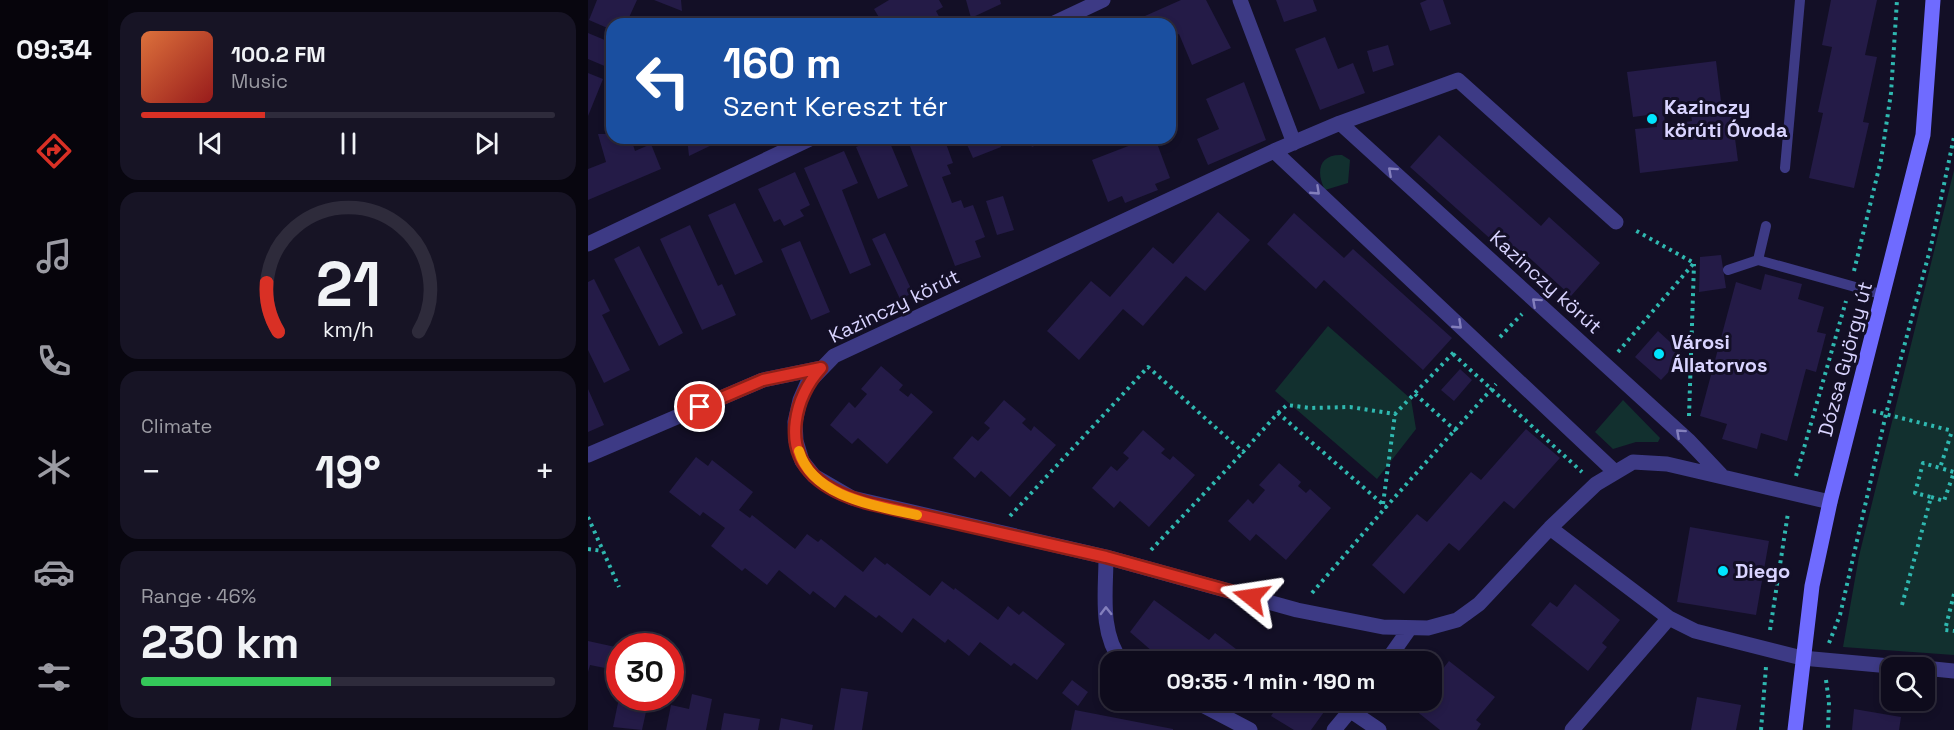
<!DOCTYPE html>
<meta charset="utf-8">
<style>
:root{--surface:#0e0b1c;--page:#171425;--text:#f1f3f6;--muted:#9b9ba3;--line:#2e2b3b;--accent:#d93025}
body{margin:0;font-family:"Space Grotesk",sans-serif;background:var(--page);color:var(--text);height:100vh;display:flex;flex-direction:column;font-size:22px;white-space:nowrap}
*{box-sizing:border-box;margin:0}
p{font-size:20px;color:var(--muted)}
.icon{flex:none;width:33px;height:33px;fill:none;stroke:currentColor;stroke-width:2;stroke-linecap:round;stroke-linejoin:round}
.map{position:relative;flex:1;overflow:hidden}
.panel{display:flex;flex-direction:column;gap:12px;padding:12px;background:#08060f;width:480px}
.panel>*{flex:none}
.top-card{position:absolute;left:18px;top:18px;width:570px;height:126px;border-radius:18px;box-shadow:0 3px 9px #0003,0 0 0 2px var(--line);background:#1a4fa0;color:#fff;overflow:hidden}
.tools{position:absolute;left:1293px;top:657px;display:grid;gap:12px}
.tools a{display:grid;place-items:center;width:54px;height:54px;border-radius:12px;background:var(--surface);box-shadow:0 3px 9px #0003,0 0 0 2px var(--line);font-size:30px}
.speed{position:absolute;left:18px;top:633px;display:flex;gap:12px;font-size:30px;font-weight:700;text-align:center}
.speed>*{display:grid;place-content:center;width:78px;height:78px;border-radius:50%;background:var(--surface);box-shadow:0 3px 9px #0003,0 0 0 2px var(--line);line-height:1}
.speed .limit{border:9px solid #d22;background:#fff;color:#111}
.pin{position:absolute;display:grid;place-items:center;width:51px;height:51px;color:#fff;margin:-26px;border:3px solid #fff;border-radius:50%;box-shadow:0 2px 6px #0007}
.me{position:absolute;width:66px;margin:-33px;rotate:285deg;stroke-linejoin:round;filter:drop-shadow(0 0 4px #0008)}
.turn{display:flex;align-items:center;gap:21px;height:126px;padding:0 18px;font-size:27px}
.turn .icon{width:78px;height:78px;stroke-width:2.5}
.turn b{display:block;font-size:42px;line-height:51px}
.big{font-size:45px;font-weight:800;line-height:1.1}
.panel .tile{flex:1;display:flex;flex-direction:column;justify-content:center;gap:9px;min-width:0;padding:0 21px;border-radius:18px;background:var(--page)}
.panel .dial{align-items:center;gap:0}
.dial svg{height:156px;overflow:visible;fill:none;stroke:var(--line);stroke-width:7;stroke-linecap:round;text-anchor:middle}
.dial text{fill:var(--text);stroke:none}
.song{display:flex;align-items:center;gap:18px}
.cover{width:72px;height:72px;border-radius:9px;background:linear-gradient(135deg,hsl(20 70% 55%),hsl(0 70% 35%))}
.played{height:6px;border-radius:3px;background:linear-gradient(90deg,var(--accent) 30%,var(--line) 30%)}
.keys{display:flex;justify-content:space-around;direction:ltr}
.heat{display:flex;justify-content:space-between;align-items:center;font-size:33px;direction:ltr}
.charge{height:9px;border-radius:4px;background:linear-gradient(90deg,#34c759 46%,var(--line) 0)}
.trip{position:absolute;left:512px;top:651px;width:342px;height:60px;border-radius:18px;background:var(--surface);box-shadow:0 3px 9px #0003,0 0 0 2px var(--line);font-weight:800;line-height:60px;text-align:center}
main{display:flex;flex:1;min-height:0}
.tabs{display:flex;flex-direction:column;width:108px;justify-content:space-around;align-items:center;background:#06040b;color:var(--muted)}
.tabs .icon{width:42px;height:42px}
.tabs .active{color:var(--accent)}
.tabs b{font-size:27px;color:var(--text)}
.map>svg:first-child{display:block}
.green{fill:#12302f}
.building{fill:#241b47;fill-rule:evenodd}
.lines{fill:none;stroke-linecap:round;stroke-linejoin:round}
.path{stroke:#2fb8b0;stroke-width:4;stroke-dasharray:3 4.5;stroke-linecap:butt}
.service{stroke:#3d3a85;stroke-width:10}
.minor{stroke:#3d3a85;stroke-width:15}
.secondary{stroke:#6f6bff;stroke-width:15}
.oneway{stroke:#837fbc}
.route-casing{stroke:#8d1f18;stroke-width:15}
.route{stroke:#d93025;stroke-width:10}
.slow{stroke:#f59e0b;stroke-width:10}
.poi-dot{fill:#00e5ff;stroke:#130f26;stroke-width:2}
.labels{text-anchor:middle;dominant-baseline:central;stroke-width:6;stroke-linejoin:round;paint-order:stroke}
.poi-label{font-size:20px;font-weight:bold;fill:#d9d4ff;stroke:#130f26;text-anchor:start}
.street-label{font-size:20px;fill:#d9d4ff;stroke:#130f26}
</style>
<main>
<nav class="tabs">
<b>09:34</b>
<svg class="icon active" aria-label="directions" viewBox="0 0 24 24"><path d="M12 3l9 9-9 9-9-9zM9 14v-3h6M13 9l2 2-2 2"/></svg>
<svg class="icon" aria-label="music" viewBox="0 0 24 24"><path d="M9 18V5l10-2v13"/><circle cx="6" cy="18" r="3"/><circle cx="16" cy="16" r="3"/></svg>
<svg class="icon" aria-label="phone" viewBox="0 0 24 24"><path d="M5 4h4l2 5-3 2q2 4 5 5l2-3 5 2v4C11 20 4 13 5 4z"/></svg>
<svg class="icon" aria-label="climate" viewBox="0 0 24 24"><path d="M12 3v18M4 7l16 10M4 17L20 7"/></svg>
<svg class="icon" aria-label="car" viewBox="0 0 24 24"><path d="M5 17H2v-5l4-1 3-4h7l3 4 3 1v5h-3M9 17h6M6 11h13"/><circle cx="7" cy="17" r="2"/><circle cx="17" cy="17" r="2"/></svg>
<svg class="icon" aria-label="filters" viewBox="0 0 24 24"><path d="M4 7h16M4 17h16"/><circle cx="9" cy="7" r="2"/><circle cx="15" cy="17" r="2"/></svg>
</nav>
<section class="panel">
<div class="tile">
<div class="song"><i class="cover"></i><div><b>100.2 FM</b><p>Music</p></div></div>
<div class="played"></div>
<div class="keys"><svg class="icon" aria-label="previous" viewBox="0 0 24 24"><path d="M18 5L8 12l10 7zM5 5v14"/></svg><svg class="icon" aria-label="pause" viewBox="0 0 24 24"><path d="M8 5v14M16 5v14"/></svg><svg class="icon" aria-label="next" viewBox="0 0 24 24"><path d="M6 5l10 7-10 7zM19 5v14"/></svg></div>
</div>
<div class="tile dial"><svg viewBox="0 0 100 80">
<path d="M14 69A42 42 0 1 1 86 69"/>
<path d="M14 69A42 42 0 0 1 8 44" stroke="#d93025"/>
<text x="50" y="56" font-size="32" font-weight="700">21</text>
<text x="50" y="72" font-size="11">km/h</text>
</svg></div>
<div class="tile"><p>Climate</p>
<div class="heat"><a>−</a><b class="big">19°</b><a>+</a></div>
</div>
<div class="tile"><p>Range · 46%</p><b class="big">230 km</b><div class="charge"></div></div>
</section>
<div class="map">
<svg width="1366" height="730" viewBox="0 0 1366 730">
<rect width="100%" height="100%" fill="#130f26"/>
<path class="green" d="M754,155L762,160L760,183L737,190C728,173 730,154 754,155Z
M1366,170V655L1255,647L1271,556Z
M740,326L823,399L828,429L789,479L687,391Z
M1035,400L1072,438L1070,442H1048L1025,449L1007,432Z"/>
<path class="building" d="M9,0H49L38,24H24V30L1,20Z
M66,0H93L94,11Z
M301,0H351L355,7L348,11L355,24H295L286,9Z
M378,0H412L413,4L383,18Z
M593,0H618L643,48L604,65L591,34L582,38V24H560L557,16Z
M688,0H725L729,11L696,22Z
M839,0H855L863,24L842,31L832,3Z
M1243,0H1289L1277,55L1289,57L1275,122L1281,123L1266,188L1221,178L1235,113L1230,112L1244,47L1234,45Z
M0,33L24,43V54L19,67L0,59Z
M737,37L750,69L765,63L777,93L732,110L707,49Z
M800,45L806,65L785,72L779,51Z
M1128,61L1135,117L1144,116L1150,161L1052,173L1047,129L1069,127L1067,114L1045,117L1039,72ZM1102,109L1104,121L1077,125L1076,113Z
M0,73L15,79L0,116Z
M656,82L678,140L620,165L609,139L631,129L618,99Z
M10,134H24V138H43L47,151L63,144L73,169L0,200V169L18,162Z
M851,135L953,226L961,217L1012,263L983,296L933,250L925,259L822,167Z
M99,138H128V143L101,156Z
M289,138H300L320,186L290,199L268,147Z
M319,138H356L365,163L359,165L363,174L354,177L364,203L373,200L376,208L385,205L397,237L387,241L393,257L367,266Z
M376,138H409L413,147L385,158Z
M440,138H464L444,147Z
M561,138H567L582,178L567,184L570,190L537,203L534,196L520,202L504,160Z
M256,151L270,183L254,190L283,265L262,274L216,168Z
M207,172L222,205L212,210L216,216L196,226L192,219L186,222L170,189Z
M415,196L426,230L409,235L398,201Z
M147,203L175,262L147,275L120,215Z
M630,212L662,240L617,291L598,276L555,326L535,309L491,360L459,331L503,281L522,297L565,247L585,264Z
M706,213L756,258L765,249L864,338L835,370L736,280L728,289L679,244Z
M102,225L130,286L134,284L148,315L114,330L72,239Z
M297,233L325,293L312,299L284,239Z
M212,241L242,312L223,320L193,249Z
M51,246L95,333L71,346L26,259Z
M1133,255L1138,288L1111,292L1112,257Z
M1177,274L1214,284L1210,299L1236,307L1229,332L1238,334L1228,372L1218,369L1199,441L1173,433L1169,449L1134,439L1139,424L1112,416L1148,282L1173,290Z
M6,279L22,311L14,315L42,370L16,383L0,350V282Z
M1070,331L1092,351V360L1073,380L1047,357Z
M293,366L315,385L311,390L320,397L323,393L345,412L299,464L270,438L264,444L242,425L261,402L267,408L279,394L273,389Z
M872,369L884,380L866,401L853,390Z
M0,389L16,425L0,432Z
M416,400L438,419L434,423L443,431L446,426L468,445L422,497L393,471L387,478L365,458L384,436L390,441L402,428L396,423Z
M938,429L972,458L926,509L916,501L871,551L861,543L816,594L784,565L829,514L839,522L883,472L893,480Z
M555,430L577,449L573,453L582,460L585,456L607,475L561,527L532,501L526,508L504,488L523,466L529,471L541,458L535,453Z
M108,457L120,466L124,460L165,492L151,510L162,518L164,515L207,549L219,534L230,542L233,539L275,572L287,557L297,565L299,563L342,596L354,581L366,590L367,588L410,620L420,606L431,615L435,611L477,644L449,680L426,663L423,666L392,642L381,656L360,639L357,643L325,618L314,633L291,615L288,618L257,595L247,608L225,591L222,595L191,570L179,585L157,568L154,571L123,546L137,528L115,512L112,516L81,492Z
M691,463L713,482L710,486L718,493L722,489L743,508L698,560L668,534L662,541L640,521L660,499L665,504L677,490L671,485Z
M1102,527L1181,541L1168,615L1089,602Z
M987,584L1032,620L1014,643L1019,647L1000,671L943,625L962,602L969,607Z
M566,600L621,640L627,633L665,662H581L574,656L572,658L542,632Z
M0,641L32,648V671L2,665L0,672Z
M861,661L907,697L888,720L893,724L889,730H852L817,702L843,700V684Z
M484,680L500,692L490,706L474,693Z
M253,688L280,692L274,730H246Z
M104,694L124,699L118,730H78L83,705L101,709Z
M1109,697L1153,705L1148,730H1103Z
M31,698H61L54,730L25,727Z
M668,700H735L741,705L723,730H706L683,716L685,713Z
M1266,709L1313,717L1311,730H1264Z
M487,710L585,729V730H483Z
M136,713L172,719L170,730H133Z
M193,718L225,725L224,730H191Z"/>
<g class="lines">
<path class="path" d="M1266,271L1293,160L1303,93L1309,0
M912,337L934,314
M1030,352L1106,263L1045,229
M865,354L994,472
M827,394L868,431
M1285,411L1365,431
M690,413L699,405L722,408L762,407L807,414L868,350
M1101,416L1106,264
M1208,476L1258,301
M1343,497L1356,501L1366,472L1352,468
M795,504L807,414
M422,516L560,367L655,452L690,413L798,507L908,384
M0,517L31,587
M0,549L15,551
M563,550L655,452
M724,593L798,507
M1366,594L1357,630L1366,631
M1314,605L1343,497L1327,493L1335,463L1352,468L1364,431
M1182,630L1200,513
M1241,643L1252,615L1298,414L1343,246L1366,137
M1238,680L1241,702L1240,730
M1173,730L1178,667"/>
<path class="service" d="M1197,168L1212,0
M1170,260L1178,226
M1140,270L1170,260L1296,295"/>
<path class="minor" d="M652,0L706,143
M464,24L515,0
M752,123L1100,440L1133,475
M686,151L1026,471
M1028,222L870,80L752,123L686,151L246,356L219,384L212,400L207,422L208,441L214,461L226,476L264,498L518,557L709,610L795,627L840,628L869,620L891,604L962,528L1008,484L1045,462L1079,464L1242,502
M0,244L224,138
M0,455L175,380L233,368
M962,528L1081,618L1107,631L1214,658L1324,668
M518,557C518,591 511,633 534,662
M798,662L822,628
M1336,668L1366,671
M605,700L662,730
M763,711L791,730
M746,730L771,700
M984,730L1081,618"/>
<path class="secondary" d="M1207,730L1224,586L1242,502L1335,135L1345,0"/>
</g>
<defs><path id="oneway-chevron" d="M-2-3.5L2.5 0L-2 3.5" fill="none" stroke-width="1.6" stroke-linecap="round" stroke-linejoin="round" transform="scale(1.5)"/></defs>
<g class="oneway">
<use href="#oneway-chevron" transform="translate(804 171) rotate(-138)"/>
<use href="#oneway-chevron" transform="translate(728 191) rotate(43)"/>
<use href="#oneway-chevron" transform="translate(948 302) rotate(-138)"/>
<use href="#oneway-chevron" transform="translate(870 325) rotate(43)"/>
<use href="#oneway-chevron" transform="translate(1092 433) rotate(-138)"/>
<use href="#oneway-chevron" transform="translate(518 611) rotate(-91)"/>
</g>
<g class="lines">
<g class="route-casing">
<path id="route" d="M112,407L175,380L233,368C207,397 194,446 226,476C242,491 264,499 284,504L518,557L663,597"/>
</g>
<use href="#route" class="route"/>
<path class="slow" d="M211,451C225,498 290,506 329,515"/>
</g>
<g class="poi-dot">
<circle cx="1064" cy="119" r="6"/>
<circle cx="1071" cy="354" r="6"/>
<circle cx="1135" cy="571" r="6"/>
</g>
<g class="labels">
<g class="poi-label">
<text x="1076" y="107">Kazinczy<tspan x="1076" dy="23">körúti Óvoda</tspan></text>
<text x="1083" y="342">Városi<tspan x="1083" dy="23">Állatorvos</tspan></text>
<text x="1147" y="571">Diego</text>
</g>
<g class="street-label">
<text transform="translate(958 282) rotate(42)">Kazinczy körút</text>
<text transform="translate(306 306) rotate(-26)">Kazinczy körút</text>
<text transform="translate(1257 359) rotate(-75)">Dózsa György út</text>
</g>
</g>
</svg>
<div class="tools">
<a><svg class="icon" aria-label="search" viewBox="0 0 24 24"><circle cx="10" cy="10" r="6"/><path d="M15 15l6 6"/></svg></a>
</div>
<div class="speed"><div class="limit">30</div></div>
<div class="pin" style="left:112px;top:407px;background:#d93025"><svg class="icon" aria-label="arrive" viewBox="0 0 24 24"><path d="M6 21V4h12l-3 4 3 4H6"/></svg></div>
<svg class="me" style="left:663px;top:597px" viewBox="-20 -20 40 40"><path d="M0-17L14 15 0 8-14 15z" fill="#d93025" stroke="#fff" stroke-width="4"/></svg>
<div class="trip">09:35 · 1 min · 190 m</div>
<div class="top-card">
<div class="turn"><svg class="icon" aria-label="left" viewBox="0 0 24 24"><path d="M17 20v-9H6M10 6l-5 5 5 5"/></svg><div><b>160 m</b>Szent Kereszt tér</div></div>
</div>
</div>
</main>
